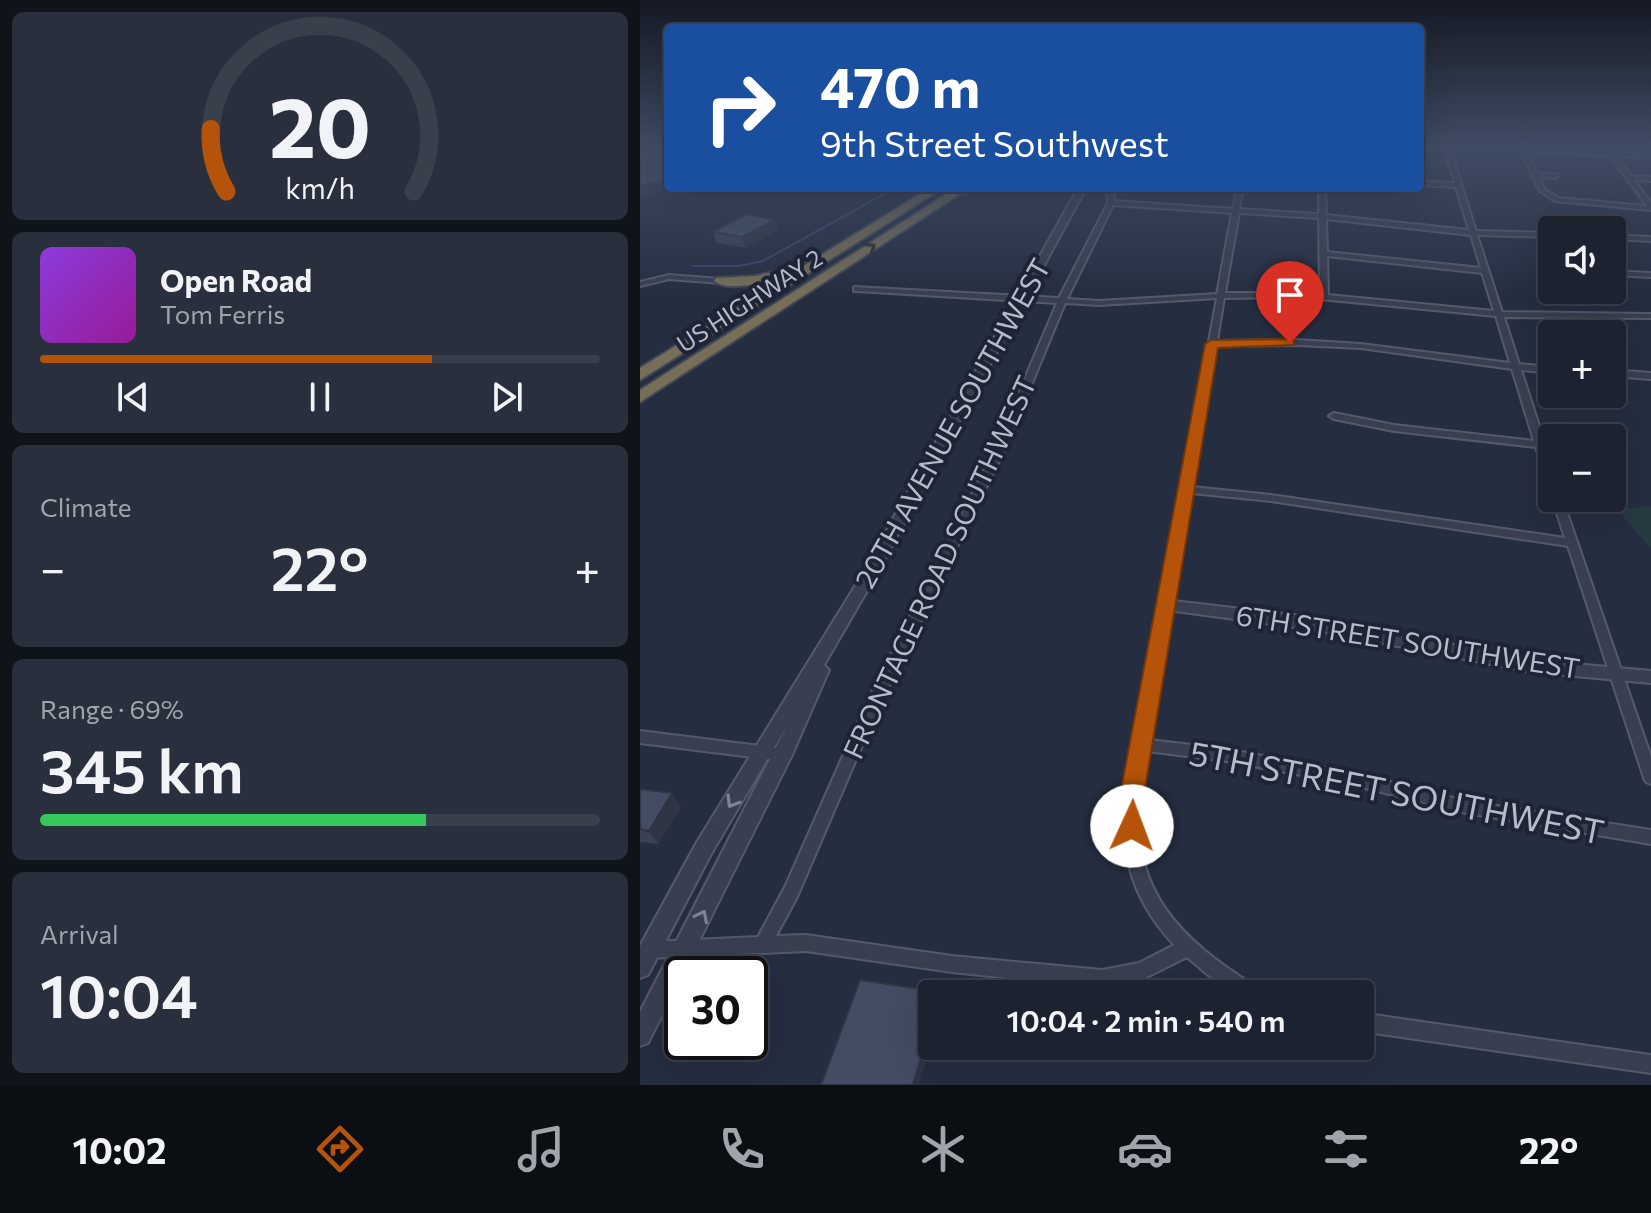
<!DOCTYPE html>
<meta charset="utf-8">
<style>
:root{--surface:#1c2230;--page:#292f3c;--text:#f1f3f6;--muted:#a0a4ab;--line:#3a3f4c;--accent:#b45309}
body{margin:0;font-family:Commissioner,sans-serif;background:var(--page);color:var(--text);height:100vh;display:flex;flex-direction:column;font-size:30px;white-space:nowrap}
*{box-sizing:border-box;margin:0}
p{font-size:26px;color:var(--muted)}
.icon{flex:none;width:44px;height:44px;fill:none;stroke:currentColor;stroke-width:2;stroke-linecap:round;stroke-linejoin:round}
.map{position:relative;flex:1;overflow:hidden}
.panel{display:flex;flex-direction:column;gap:12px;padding:12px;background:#0f131a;width:640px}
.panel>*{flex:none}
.hud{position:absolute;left:24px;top:24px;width:760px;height:168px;border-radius:8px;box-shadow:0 8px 32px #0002,0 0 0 2px var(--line);background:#1a4fa0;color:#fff;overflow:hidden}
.fabs{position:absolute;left:898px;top:216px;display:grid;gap:16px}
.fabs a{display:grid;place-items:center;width:88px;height:88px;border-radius:8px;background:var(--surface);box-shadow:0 8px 32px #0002,0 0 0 2px var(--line);font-size:40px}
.speed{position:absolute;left:24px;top:956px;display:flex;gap:16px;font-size:40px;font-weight:700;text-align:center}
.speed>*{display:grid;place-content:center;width:104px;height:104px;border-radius:50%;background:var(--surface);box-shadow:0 8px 32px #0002,0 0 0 2px var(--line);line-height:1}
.speed .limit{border:4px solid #111;border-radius:12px;background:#fff;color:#111}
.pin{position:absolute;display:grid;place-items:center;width:68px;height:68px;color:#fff;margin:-82px -34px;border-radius:50% 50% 50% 0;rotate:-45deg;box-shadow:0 0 8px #0007}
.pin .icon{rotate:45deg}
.me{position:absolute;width:88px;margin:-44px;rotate:2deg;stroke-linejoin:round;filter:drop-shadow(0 0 6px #0008)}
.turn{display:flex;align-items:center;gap:28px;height:168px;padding:0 24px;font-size:36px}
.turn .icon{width:104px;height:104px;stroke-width:2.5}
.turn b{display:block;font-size:56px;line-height:68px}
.big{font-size:60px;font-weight:600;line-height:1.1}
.panel .widget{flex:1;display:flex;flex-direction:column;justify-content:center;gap:12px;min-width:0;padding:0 28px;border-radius:12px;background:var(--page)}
.panel .dial{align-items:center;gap:0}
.dial svg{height:208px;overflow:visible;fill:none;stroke:var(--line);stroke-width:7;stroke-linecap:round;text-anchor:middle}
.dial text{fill:var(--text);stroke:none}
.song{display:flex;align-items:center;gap:24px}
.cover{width:96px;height:96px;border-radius:12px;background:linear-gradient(135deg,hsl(270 70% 55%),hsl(300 70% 35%))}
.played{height:8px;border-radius:4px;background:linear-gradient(90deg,var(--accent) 70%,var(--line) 70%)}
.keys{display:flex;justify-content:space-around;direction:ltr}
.heat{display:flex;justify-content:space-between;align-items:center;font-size:44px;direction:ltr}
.charge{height:12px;border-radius:6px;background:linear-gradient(90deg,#34c759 69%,var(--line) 0)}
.trip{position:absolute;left:278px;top:980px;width:456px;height:80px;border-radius:8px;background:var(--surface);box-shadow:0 8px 32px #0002,0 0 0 2px var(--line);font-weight:600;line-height:80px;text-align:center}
.menu{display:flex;height:128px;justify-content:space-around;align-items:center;background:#0b0e13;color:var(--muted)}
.menu .icon{width:56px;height:56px}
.menu .selected{color:var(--accent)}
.menu b{font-size:36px;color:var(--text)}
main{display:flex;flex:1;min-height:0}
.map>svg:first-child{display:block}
.green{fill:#273a41}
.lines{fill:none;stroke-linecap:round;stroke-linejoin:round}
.stream{stroke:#384568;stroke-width:2}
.minor-casing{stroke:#545a6a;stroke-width:4}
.tertiary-casing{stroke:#545a6a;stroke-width:4}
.motorway-casing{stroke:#414757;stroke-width:4}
.minor{fill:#393f50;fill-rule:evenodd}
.tertiary{fill:#393f50;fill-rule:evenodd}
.motorway{fill:#766e56;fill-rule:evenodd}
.wall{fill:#3a4154}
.shaded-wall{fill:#2f3545}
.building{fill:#434c62;stroke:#2f3545;stroke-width:2}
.oneway{stroke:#2b2f3a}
.oneway2{stroke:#7d8393}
.route{fill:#b45309;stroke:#753606;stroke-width:2}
.labels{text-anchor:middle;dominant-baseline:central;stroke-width:8;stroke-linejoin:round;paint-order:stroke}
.far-street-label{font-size:24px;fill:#b5bbca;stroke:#1e2435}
.street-label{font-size:28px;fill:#b5bbca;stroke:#1e2435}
.near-street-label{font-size:34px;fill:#b5bbca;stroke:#1e2435}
</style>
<main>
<section class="panel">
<div class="widget dial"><svg viewBox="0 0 100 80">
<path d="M14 69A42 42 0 1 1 86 69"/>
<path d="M14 69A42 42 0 0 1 8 45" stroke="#b45309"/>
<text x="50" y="56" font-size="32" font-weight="700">20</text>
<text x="50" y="72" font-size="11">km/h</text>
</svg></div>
<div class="widget">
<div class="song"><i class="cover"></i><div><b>Open Road</b><p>Tom Ferris</p></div></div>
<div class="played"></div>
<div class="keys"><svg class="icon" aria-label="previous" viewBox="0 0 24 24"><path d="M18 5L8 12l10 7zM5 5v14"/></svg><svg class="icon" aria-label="pause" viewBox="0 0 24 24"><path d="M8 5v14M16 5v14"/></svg><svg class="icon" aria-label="next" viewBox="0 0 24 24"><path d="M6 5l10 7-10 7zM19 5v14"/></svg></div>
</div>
<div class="widget"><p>Climate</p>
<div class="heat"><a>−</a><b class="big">22°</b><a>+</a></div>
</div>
<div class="widget"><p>Range · 69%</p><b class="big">345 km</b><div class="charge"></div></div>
<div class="widget"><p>Arrival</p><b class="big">10:04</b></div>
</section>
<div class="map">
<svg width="1011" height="1085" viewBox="0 0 1011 1085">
<rect width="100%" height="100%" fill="#252d40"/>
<path class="green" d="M1011,506V548L977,510Z"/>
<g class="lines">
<path class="stream" d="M52,266H99L123,261L255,188"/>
<g class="minor-casing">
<path id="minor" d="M803,146H809L836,231L912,233V237L837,235L862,312L1011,314V318L864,317L879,364L912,367V373L881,370L912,466V485L907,482L896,447L754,431L694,419L689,416L694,413L754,425L894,441L872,369L721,348L657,345L576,346L552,487L631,495L925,538L912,498H922L1011,757V784L1006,782L1004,778L928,546L631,501L551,493L509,740L586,749L709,772L826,801L1011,830V844L826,813L709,784L586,761L507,751C504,765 501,780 499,794C490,892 541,940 618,988L621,994H596L567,974L547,957L501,980L462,988L312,972L166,951L9,958L3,956L1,950L3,944L9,942L118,937L145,887L225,706L354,451L417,303L217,291H214V287L419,298L468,203L467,188H473L474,201L593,209L597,188H603L599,209L679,214V188H685L686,215L829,230L816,187L780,185V181L815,183ZM473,205L592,213L577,294L459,301L427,299ZM599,213L679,218L680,295L659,293H585ZM686,219L831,235L841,268L687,252ZM687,256L842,273L854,311L688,295ZM659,297L856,316L870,363L721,344L657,340L577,341L584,298ZM577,298L542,487L540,489L541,491C528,559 516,628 503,696C493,748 479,801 487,854C492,889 511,920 534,945L499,963L462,970L312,956L166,935L136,936L157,897L239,706L364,451L425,303L459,305Z
M878,146H883L884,148L968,152L965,149L968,147L974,153L1011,154V158L976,156L991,176L1011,177V181L994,180L1011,203V210L915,201L900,191ZM886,152L970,156L1007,206L919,198L905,190L899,177L915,178L917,177V175L897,173Z
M972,235L1011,237V241L972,239Z
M972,271L1011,273V277L972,275Z
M29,275L81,279L85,281L81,283L29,279L0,286V282Z
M972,370L1011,373V379L972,376Z
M0,731L143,749L148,751L150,755L148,759L143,761L0,743Z
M720,1013L1011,1055V1073L720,1031Z"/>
</g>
<g class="tertiary-casing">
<path id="tertiary" d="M438,188H446L231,584L184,665L189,670L152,755L8,1043L0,1046V1012L148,724L71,854L8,975L0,978V946L57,842L217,583Z
M525,600L670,617L891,660L1011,671V683L891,672L670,629L520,609L517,605L520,601Z"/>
</g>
<g class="motorway-casing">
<path id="motorway" d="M290,188H303L0,380V368L147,277C127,281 91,293 74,281L76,278L115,276L152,268L157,270Z
M316,188H329L0,402V390Z"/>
</g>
<use href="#minor" class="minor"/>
<use href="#tertiary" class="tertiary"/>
<use href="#motorway" class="motorway"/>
</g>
<path class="wall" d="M135,220L138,230L106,248L76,243L73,232Z
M0,789L41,807L18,844L0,842Z"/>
<path class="shaded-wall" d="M28,179V188H33L22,193L0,196V185Z
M135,220L138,230L106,248L102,237Z
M32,793L41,807L18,844L9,831Z
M292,1021V1042L279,1085H273Z"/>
<path class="building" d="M18,146H28V179L18,183L0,185V153Z
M107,214L135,220L102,237L73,232Z
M0,789L32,793L9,831L0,829Z
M220,980L301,992L300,994H292V1021L273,1085H181Z"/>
<defs><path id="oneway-chevron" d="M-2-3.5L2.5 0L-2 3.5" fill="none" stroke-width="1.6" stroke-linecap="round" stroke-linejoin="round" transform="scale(2)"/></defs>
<use class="oneway" href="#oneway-chevron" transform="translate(230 248) rotate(-33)"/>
<g class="oneway2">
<use href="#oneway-chevron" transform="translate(92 802) rotate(121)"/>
<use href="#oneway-chevron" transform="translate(62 916) rotate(-63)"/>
</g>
<linearGradient id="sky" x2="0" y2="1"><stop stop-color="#141923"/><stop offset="0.49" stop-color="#404c64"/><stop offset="1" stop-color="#404c64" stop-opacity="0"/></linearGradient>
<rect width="1011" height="298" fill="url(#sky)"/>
<path class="route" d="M650,339L654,340V345L578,348L504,795L505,826L501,834L492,837L484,834L480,826V795L565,344L571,340Z"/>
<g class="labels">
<g class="far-street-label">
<text transform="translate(109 300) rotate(-33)">US HIGHWAY 2</text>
</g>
<g class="street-label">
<text transform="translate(312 423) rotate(-61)">20TH AVENUE SOUTHWEST</text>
<text transform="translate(299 567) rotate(-65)">FRONTAGE ROAD SOUTHWEST</text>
<text transform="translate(768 641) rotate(9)">6TH STREET SOUTHWEST</text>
</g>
<g class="near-street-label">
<text transform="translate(757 791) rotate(11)">5TH STREET SOUTHWEST</text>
</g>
</g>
</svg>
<div class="fabs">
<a><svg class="icon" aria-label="sound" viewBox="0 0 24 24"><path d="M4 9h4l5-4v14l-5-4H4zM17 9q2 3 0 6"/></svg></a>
<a>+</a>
<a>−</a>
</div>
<div class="speed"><div class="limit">30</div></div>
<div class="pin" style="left:650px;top:343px;background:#d93025"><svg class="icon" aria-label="arrive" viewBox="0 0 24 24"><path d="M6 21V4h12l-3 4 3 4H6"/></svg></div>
<svg class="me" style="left:492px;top:826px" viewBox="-20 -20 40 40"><circle r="19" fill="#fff"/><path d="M0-13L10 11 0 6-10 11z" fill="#b45309"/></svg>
<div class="trip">10:04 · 2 min · 540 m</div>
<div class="hud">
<div class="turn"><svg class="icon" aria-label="right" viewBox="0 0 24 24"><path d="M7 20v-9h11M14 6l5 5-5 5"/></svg><div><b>470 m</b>9th Street Southwest</div></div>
</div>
</div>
</main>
<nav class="menu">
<b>10:02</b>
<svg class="icon selected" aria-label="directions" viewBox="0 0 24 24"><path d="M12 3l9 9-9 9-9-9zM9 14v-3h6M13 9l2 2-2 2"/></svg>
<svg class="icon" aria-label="music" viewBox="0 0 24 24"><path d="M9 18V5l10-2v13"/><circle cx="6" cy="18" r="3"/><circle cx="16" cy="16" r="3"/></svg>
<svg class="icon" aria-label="phone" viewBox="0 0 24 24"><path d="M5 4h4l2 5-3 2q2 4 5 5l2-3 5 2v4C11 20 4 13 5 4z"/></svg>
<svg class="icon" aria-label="climate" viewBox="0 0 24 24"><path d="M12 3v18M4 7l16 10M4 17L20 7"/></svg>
<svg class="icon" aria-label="car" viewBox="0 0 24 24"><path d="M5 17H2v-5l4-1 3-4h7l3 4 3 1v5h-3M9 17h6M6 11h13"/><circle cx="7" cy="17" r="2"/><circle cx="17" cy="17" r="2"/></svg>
<svg class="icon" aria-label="filters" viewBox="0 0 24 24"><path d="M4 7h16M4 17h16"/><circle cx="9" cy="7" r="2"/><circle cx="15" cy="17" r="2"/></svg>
<b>22°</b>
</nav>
